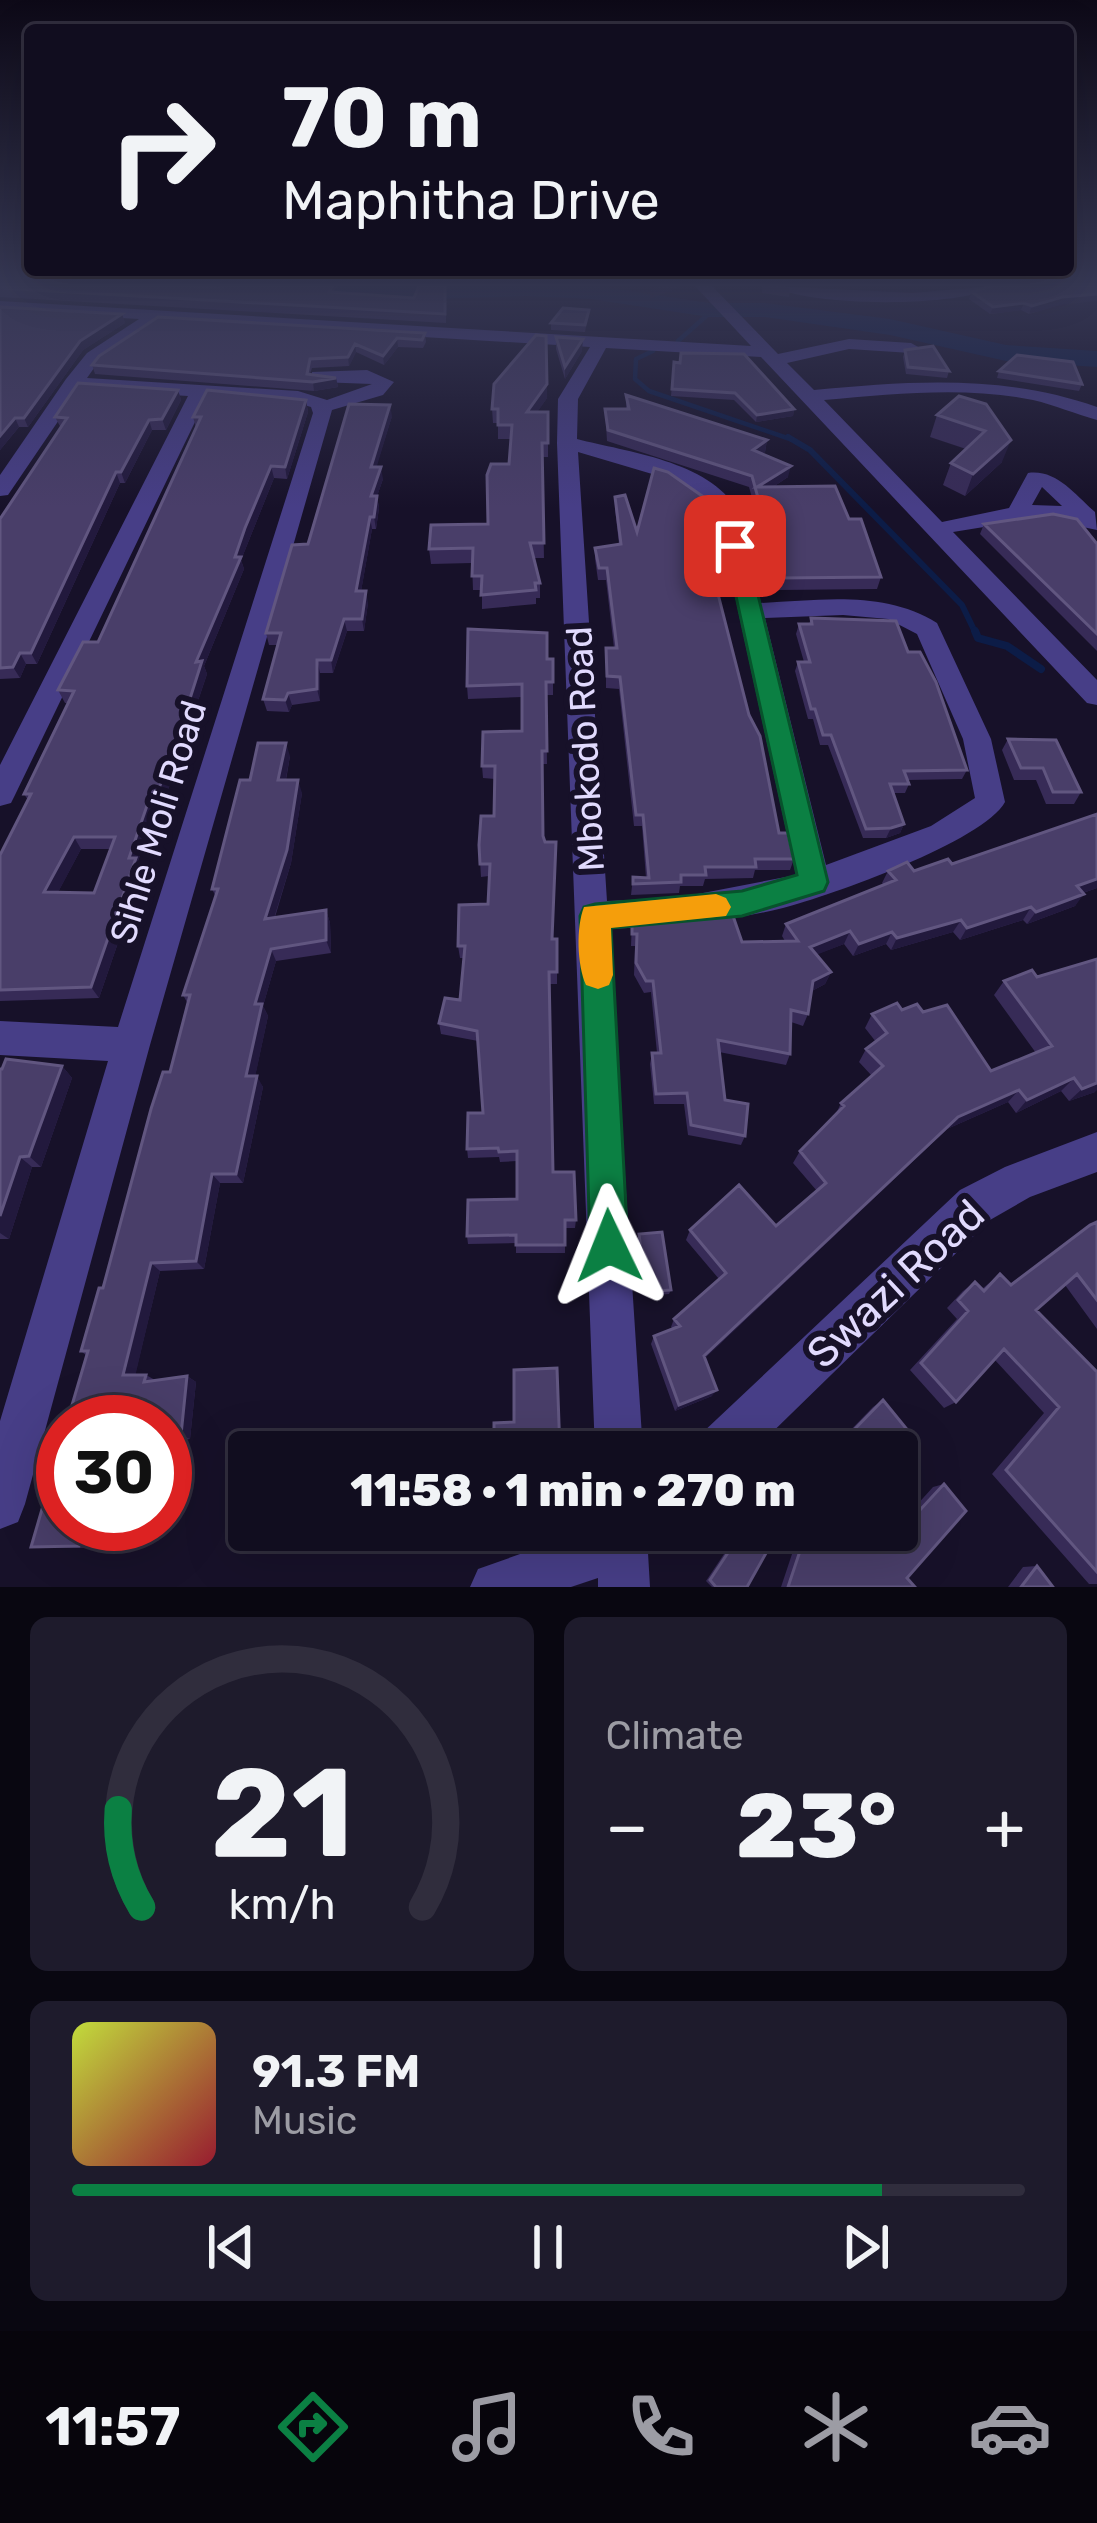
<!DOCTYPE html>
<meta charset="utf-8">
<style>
:root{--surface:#110d1f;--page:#1e1b2c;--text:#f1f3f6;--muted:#9c9ca4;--line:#302d3d;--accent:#0b8043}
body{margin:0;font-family:Rubik,sans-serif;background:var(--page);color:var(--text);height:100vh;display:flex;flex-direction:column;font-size:45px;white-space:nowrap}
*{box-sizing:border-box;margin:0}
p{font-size:39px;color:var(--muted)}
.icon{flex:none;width:66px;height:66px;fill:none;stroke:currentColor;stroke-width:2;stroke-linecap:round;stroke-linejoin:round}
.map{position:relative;height:1587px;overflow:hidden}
.panel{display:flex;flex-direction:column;gap:30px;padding:30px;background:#090711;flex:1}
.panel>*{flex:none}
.top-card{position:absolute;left:24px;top:24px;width:1050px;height:252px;border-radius:12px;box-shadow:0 12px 48px #0002,0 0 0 3px var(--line);background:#110d1f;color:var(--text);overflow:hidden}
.speed{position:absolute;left:36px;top:1395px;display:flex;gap:24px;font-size:60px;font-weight:700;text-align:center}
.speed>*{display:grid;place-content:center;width:156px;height:156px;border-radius:50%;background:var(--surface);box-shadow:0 12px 48px #0002,0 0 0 3px var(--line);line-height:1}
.speed .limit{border:18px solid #d22;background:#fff;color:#111}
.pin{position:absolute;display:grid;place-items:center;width:102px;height:102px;color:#fff;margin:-51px;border-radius:24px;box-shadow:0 6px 18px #0006}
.me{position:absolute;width:132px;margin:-66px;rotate:358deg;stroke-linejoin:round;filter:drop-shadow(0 0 9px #0008)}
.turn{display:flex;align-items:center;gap:42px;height:252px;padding:0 60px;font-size:54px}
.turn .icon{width:156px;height:156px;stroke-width:2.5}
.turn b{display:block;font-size:84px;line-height:102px}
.big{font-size:90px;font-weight:800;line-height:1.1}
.panel .card{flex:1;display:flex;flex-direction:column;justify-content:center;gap:18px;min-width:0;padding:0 42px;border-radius:18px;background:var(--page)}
.panel .dial{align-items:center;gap:0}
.dial svg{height:312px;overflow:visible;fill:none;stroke:var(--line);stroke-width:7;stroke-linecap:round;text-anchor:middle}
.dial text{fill:var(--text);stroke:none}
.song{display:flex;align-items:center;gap:36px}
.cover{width:144px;height:144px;border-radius:18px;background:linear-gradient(135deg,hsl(70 70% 55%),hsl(350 70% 35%))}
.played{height:12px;border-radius:6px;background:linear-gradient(90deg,var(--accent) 85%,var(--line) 85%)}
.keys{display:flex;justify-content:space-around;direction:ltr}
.heat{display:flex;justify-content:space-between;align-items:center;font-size:66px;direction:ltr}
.panel .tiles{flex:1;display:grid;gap:30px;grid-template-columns:1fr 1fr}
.card:last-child{grid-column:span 2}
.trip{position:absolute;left:228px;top:1431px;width:690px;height:120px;border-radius:12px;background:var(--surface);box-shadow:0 12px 48px #0002,0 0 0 3px var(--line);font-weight:800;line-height:120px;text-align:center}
.tab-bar{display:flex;height:192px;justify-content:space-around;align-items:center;background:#07050c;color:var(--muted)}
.tab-bar .icon{width:84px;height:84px}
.tab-bar .selected{color:var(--accent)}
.tab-bar b{font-size:54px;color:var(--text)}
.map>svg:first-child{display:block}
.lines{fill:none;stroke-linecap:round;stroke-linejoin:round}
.stream-far2{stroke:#0c1c47;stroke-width:4.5}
.stream-far1{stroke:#0c1c47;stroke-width:6}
.stream{stroke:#0c1c47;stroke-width:8}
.river{fill:#0c1c47;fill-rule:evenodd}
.minor{fill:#473e87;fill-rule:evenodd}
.wall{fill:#372b57;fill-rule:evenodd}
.shaded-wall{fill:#22193d}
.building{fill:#493e69;stroke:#615680;stroke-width:3;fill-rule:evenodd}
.route{fill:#0b8043;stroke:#07532c;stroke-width:3}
.slow{fill:#f59e0b}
.labels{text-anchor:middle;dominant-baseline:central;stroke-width:12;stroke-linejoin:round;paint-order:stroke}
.street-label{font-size:36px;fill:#e1dafe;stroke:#171129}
.near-street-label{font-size:42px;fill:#e1dafe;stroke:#171129}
</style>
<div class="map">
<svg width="1097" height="1587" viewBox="0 0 1097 1587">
<rect width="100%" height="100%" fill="#171129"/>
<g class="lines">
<path class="stream-far2" d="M591,286V292
M678,341L713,310
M653,351L636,359L635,379L649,391L793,440"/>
<path class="stream-far1" d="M788,437L810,450L962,605L976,634"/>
<path class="stream" d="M975,631L978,638L1007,646L1041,669"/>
<path class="river" d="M253,286H597L709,303H765L890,319L1006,345L1097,351V367L1006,361L890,335L765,317H709L591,299L527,296L370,301L265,293Z"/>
<path class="minor" d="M695,286H712L778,354L849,339L911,343L920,348L911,353L849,349L787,363L814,390C910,381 1004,374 1097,407V420C1075,414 1055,405 1033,400C965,386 893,394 824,400L942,522L1009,508L1028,473C1057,469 1075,495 1095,512L1097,530L1040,518L953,532L1097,680V705L1087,703L761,357L606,348L578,399L577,439C627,452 710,461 738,511C752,536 754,575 761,603C820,600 885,590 937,623L991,739L1005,802C984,841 830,896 783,908C726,922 667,926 609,929L643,1452H595L557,443L558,399L590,347L159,321L99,361L87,378L298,391L327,400L372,384L318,382L312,380V372L367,370L394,382L383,395L332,410L150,1045L25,1504L18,1522L0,1529V1421L108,1061L0,1055V1021L118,1027L313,413L311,407L297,403L207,397L15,795L11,803L0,806V765L188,396L80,389L8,495L0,496V475L66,379L87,353L139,319L0,311V301L751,346ZM578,452L669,479L717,514L796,875L677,898L607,901ZM1042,487L1062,506L1032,505ZM843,615L888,619L917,634L963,739L975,798L931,826L826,865L765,618Z
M773,286L912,293L996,286C961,308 807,307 773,286Z
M1097,1132V1172L1030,1197L990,1220L752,1452H693L700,1435L960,1190L1005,1167Z
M588,1530H661L648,1553L650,1587H598V1578L571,1587H470L478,1569Z"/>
</g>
<path class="wall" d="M0,286L221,288L337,286L334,292L414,298L446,286V323L0,297Z
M762,286H783L790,289L789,297L762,293Z
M972,292L1059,305L1029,314L1021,310L990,314L969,299Z
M0,307L122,314L125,323L83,350L28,427H19L0,450Z
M589,310L585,332L551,330V323Z
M425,333L426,342L423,348L398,347L384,365L356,352L349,366L312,368L310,374L336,378L338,387L314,391L95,374L92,365Z
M556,337L582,351L565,379L556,349Z
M905,350L949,371L947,378L906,374L903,357Z
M674,362L794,409L793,416L756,422L734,400L671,396Z
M999,371L1082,384L1079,391L997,378Z
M178,390L181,400L166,430H152L125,483H120L37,664H26L20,678L0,679V519L61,428L55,417Z
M626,395L767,440L765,452L762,454L788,477L773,487L849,519L881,577L877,589L778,590L749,487L607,441L605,409H626Z
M547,398L537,412H548V457H542L544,558H533L540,583V598H536V604L482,609V590H473L472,563L431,564L429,549L488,524L509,464L511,439H498V423H493L492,409Z
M306,400L308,412L287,479L274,478L241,560L244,569L204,666L207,674L163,805H157L138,861L143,870L99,998L0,1001V855L28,800L24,794L69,703H65L58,690L98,642L196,428L193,417ZM81,849H110L94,893L58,892Z
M986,404L1002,462L965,496L943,485L951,463L966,449L930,437L937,415Z
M392,416L376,467L383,479L377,496L379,508L376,529H372L361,591L368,603L364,631H347L333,673H320V701L292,705L289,712L267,711L263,699L277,645H269L266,633L308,544Z
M615,497L637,532L703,509L700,510L707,551L779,833L794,859L790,870H755L753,878L705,879L703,886H680L679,893L631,895L633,877L646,878L642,826H634L619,689L606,688V648H614L606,580H598L595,559V548L619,544L615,509Z
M984,524L1097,544V651L980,534Z
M811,618L908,652L967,770L962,779L908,780L909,784L905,793H893L904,824L900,833L886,838H863L828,745H820L813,719H808L795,671L798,662H804L796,634L799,624H809Z
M547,659H553V695H546L547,764H542L543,836L552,939H557V984H549L553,1172L576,1220L575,1228H565V1253H516V1243L468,1244L467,1236L517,1199V1161L500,1162L499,1157L468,1158L467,1149L483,1113L478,1041L441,1034L439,1023L460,1000L464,958H460L458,946L488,904L489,876L481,877L479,845L494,816L495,779L483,778L482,766L522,731V697L468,699L467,686Z
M1008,739L1081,792L1074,804H1046L1036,780H1014L1002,750Z
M290,756L286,780L302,793L291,863L275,917L326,910L330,923L331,953L276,961L263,1006L268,1016L255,1076L263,1087L243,1183H220L204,1269L160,1271L135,1375H146L155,1380L187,1376L196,1382L190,1439L165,1443V1422L81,1351L103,1288L170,1072L188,1004L183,995L216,897L212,889L250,780Z
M1097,814V888L1083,893L1075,906L1027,924L1023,920L960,940L953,932L891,950L886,944L853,956L844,944L817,954L831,972L825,984L812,991L808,1014L803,1026L791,1022L790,1054L786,1065L719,1052L725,1100L745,1136L741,1145L688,1135L684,1104H654L650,1064L652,1053H657L651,992L644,993L634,975L635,946H631L632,920H682L742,942L785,941L782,936L786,924L884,885L882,883L888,871H914L952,864Z
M1004,981L1095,1092L1069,1101L1061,1091L1016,1113L1008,1102L947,1129L705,1358L712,1396L675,1411L651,1344L654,1336L673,1329L671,1327L674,1319L719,1279L686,1240L690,1230L776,1226L817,1191L793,1163L800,1151L835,1116L841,1103L872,1076L859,1062L866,1049L876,1042L865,1028L872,1014L902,1010L923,1012L991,1071L1036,1053L994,995Z
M62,1066L72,1078L41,1167H32L9,1239H0V1069Z
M1097,1222V1329L1065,1285L1036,1310L1097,1372V1584H1089L992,1474L1044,1413L994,1359L956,1402L944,1408L910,1370L957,1319L947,1308L963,1291L975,1282L982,1289L1000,1274L1010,1284Z
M639,1234L671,1290L669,1294L645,1296L637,1239Z
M883,1400L897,1452H843L837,1444L873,1407Z
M63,1437L92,1548L31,1547Z
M944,1484L907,1578L915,1587H781L800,1530H872L881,1544L894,1530H897V1527L933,1487Z
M740,1530H779L747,1587H712L706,1581Z
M1037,1566L1053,1587H1008L1023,1567Z"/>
<path class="shaded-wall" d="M662,286H683L650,299V290Z
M1097,294V301L1059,305L1029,314L1032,306L1062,297Z
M1024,303L1021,310L990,314L993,307Z
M122,314L125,323L83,350L28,427L24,418L80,341Z
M397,338L398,347L384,365L383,356Z
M583,339L582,351L565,379V367Z
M355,344L356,352L349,366L348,357Z
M336,378L338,387L314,391L313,382Z
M547,384V398L528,426L527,412Z
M178,390L181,400L166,430L162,419Z
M306,400L308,412L287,479L285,467Z
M390,405L392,416L373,479L371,467Z
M794,409L793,416L756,422L757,415Z
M15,418L19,427L0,450V436Z
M149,420L152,430L125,483L121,472Z
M767,440L765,452L751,461L753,450Z
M1011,440L1002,462L965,496L973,474Z
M271,466L274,478L241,560L244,569L204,666L207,674L163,805L157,793L196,662L245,528Z
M791,466L788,477L758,497L757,487Z
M381,467L383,479L373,508L371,496Z
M116,472L120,483L37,664L31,653Z
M377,496L379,508L376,529L374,517Z
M370,517L372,529L359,603L356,591Z
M366,591L368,603L364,631L362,619Z
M344,619L347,631L333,673L331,660Z
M20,653L26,664L20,678L13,667Z
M317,660L320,673V701L317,689Z
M288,693L292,705L289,712L285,700Z
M286,743L290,756L283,794L278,780Z
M298,780L302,793L291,863L270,931L265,919Z
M151,794L157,805L138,861L143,870L99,998L91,987L129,858Z
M904,824L900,833L886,838L891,828Z
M74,837L81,849L52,904L44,892Z
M1097,879V888L1068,898L1077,886Z
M1084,894L1075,906L1027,924L1036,912Z
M1031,907L1023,920L960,940L967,928Z
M326,910L330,923L331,953L326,940Z
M961,920L953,932L891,950L897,938Z
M850,931L844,944L806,959L810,947Z
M892,932L886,944L853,956L859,944Z
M271,949L276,961L263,1006L268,1016L253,1087L246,1076L255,1004Z
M831,972L825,984L808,993L813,981Z
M62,1066L72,1078L41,1167L29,1156Z
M257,1076L263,1087L243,1183L236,1174Z
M1074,1078L1061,1091L1016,1113L1027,1100Z
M1097,1083V1090L1095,1092L1069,1101L1082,1089Z
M1019,1090L1008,1102L947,1129L700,1363L704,1356L958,1117Z
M20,1157L32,1167L9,1239L0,1233V1216Z
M212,1174L220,1183L204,1269L196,1261Z
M151,1263L160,1271L134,1381L123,1375Z
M187,1376L196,1382L190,1439L181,1435Z
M717,1390L712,1396L675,1411L679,1405Z
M85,1524H98L92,1548L79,1546Z"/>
<path class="building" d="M0,286H189L221,288L224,286H332L329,292L414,298L419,286H445V314L0,288Z
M991,286H1097V294L1062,297L1032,306L1024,303L993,307L972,292Z
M0,307L122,314L80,341L24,418H15L0,436Z
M563,308L589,310L585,325L551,323Z
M158,317L425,333L422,340L397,338L383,356L355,344L348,357L310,359L307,374L336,378L313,382L92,365L99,356Z
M536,335L546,336L547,384L527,412H548V443H542L544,543H530L540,583H535L536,590L481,595L482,576H472L473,548L429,549L431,525L488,524L487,475L491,464H509L512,425H498V409H492L494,384Z
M556,337L583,339L565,367Z
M933,346L949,371L908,367L905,350Z
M681,353L744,354L794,409L757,415L735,393L672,389L674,362L680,363Z
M1017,355L1073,362L1082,384L999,371Z
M78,383L178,390L162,419L149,420L121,472H116L31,653H20L13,667L0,668V519L67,418L55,417Z
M207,390L306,400L285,467L271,466L245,528L235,557H241L196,662L202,661L171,758L157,793L151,794L129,858H136L91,987L0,990V855L31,794H24L74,691L58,690L83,642H98L201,417H193ZM74,837H115L94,893L44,892Z
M626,395L767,440L753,450L791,466L757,487L835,486L849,519H861L881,577L780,578L752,476L608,430L605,409H629Z
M959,396L986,404L1011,440L973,474L951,463L985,431L937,415Z
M349,404L390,405L371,467H381L371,496H377L374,517H370L356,591H366L362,619H344L331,660H317V689L288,693L285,700L263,699L281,633H266L292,545L308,544Z
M654,468L668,472L705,498L698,500L707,551L749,715L760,736L779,833H788L794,859H755L756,867H705L706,875H681V882L633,884V877L649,878L643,815H636L620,677L607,676L606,648H617L607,568H599L595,548L621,544L615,497L625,495L637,532Z
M1053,514L1077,519L1097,544V634L984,524Z
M811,618L896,621L908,652H920L936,682L967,770L904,771L909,784H890L904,824L891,828L866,829L831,735H823L815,709H811L798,662H810L799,624H812Z
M468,629L547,633V659H553V682H546L547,751H542L543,836L545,842H556L552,939H557V972H549L553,1172H574L576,1220H565V1245H516V1235L467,1236L468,1200L517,1199V1151L499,1152L498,1148L467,1149L468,1113H483L477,1031L439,1023L445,998L460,1000L465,946H458L459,905L488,904L490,864H480L479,845L481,816H494L495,766H482L483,732L522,731V684L467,686Z
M1008,739L1056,740L1081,792H1053L1043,768H1021Z
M258,743H286L278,780H298L287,850L265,919L326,910V940L271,949L255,1004H262L246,1076H257L236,1174H212L196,1261L151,1263L123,1375H146L144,1382L187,1376L181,1435L165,1437V1422H67L88,1351H81L99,1288H103L151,1109L163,1072H170L190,995H183L218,889H212L240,780H250Z
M1097,814V879L1077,886L1084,894L1036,912L1031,907L967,928L961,920L897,938L892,932L859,944L850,931L810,947L831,972L813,981L808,1014L791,1010L790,1054L718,1040L725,1100L748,1104L745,1136L691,1125L687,1093L656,1094L652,1053H661L653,981H646L636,963L637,934H632V920L682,917V920L732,913L742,942L798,941L786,924L896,880L888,871L907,862L914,871L948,859L952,864Z
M1097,959V1083L1082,1089L1074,1078L1027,1100L1019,1090L958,1117L704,1356L717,1390L679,1405L654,1336L680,1326L674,1319L726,1273L690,1230L739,1185L776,1226L826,1183L800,1151L844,1106L841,1103L883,1066L866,1049L887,1033L872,1014L897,1003L902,1010L917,1004L923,1012L947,1005L991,1071L1052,1046L1004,981L1032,970L1037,977Z
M6,1059L62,1066L29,1156L20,1157L0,1216V1069H2Z
M1097,1222V1300L1077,1274L1036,1310L1097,1372V1572L1006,1470L1059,1407L1004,1349L956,1402L921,1363L968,1311L958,1300L975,1282L984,1291L1000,1274L1011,1285L1090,1225Z
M662,1232L671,1290L646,1292L639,1234Z
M557,1368L560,1452H494V1423L514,1422V1370Z
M883,1400L918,1443L897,1466V1452H857L846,1438Z
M63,1437V1524H85L79,1546L31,1547Z
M944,1484L966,1511L907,1578L915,1587H788L807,1530H872L884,1549Z
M743,1530H779L747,1587H716L710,1580Z
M1037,1566L1053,1587H1021Z"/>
<linearGradient id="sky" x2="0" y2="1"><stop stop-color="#0d0917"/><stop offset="0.56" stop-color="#363854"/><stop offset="1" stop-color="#363854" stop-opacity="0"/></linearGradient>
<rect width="1097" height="508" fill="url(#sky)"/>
<path class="route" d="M735,539L746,546L828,882L824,891L742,916L611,928L628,1246L623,1260L609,1266L595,1260L590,1246L580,916L584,907L595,904L742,891L797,875L725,546Z"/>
<path class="slow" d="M716,894L726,898L731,907L726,916L611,928L613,975L609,985L598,989L586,985C577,965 576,927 584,907Z"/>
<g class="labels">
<g class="street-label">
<text transform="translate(585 749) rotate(-93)">Mbokodo Road</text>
<text transform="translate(158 822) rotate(-73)">Sihle Moli Road</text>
</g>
<g class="near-street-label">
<text transform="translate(896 1284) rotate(-43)">Swazi Road</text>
</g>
</g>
</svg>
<div class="speed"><div class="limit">30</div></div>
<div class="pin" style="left:735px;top:546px;background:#d93025"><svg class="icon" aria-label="arrive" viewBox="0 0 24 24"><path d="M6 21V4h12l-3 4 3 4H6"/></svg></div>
<svg class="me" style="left:609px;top:1246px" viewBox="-20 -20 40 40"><path d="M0-17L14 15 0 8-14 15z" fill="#0b8043" stroke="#fff" stroke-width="4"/></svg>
<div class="trip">11:58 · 1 min · 270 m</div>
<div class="top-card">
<div class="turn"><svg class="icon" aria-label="right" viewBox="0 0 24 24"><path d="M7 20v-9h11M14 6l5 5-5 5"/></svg><div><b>70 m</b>Maphitha Drive</div></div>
</div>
</div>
<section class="panel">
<div class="tiles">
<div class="card dial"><svg viewBox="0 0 100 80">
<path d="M14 69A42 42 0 1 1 86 69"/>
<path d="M14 69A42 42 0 0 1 8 44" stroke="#0b8043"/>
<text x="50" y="56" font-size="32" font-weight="700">21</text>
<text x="50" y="72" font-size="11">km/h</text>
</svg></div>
<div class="card"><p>Climate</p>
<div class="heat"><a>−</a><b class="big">23°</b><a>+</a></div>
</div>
<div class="card">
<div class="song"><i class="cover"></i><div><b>91.3 FM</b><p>Music</p></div></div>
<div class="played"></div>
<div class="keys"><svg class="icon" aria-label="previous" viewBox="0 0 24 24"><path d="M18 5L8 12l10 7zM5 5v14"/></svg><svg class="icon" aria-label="pause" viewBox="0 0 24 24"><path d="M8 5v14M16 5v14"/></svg><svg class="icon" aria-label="next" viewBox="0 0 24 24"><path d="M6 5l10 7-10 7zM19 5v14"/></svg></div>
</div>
</div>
</section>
<nav class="tab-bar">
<b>11:57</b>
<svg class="icon selected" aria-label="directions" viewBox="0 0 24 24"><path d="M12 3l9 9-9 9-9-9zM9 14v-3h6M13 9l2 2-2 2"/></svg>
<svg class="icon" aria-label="music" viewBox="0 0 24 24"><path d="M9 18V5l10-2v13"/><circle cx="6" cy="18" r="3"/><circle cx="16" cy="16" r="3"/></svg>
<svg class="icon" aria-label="phone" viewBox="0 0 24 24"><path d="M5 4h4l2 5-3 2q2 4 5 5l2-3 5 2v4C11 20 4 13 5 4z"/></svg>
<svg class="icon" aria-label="climate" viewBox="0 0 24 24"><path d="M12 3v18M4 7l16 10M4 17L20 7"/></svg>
<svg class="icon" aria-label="car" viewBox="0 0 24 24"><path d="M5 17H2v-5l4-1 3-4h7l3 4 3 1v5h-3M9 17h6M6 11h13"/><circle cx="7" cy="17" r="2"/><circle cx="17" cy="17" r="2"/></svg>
</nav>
